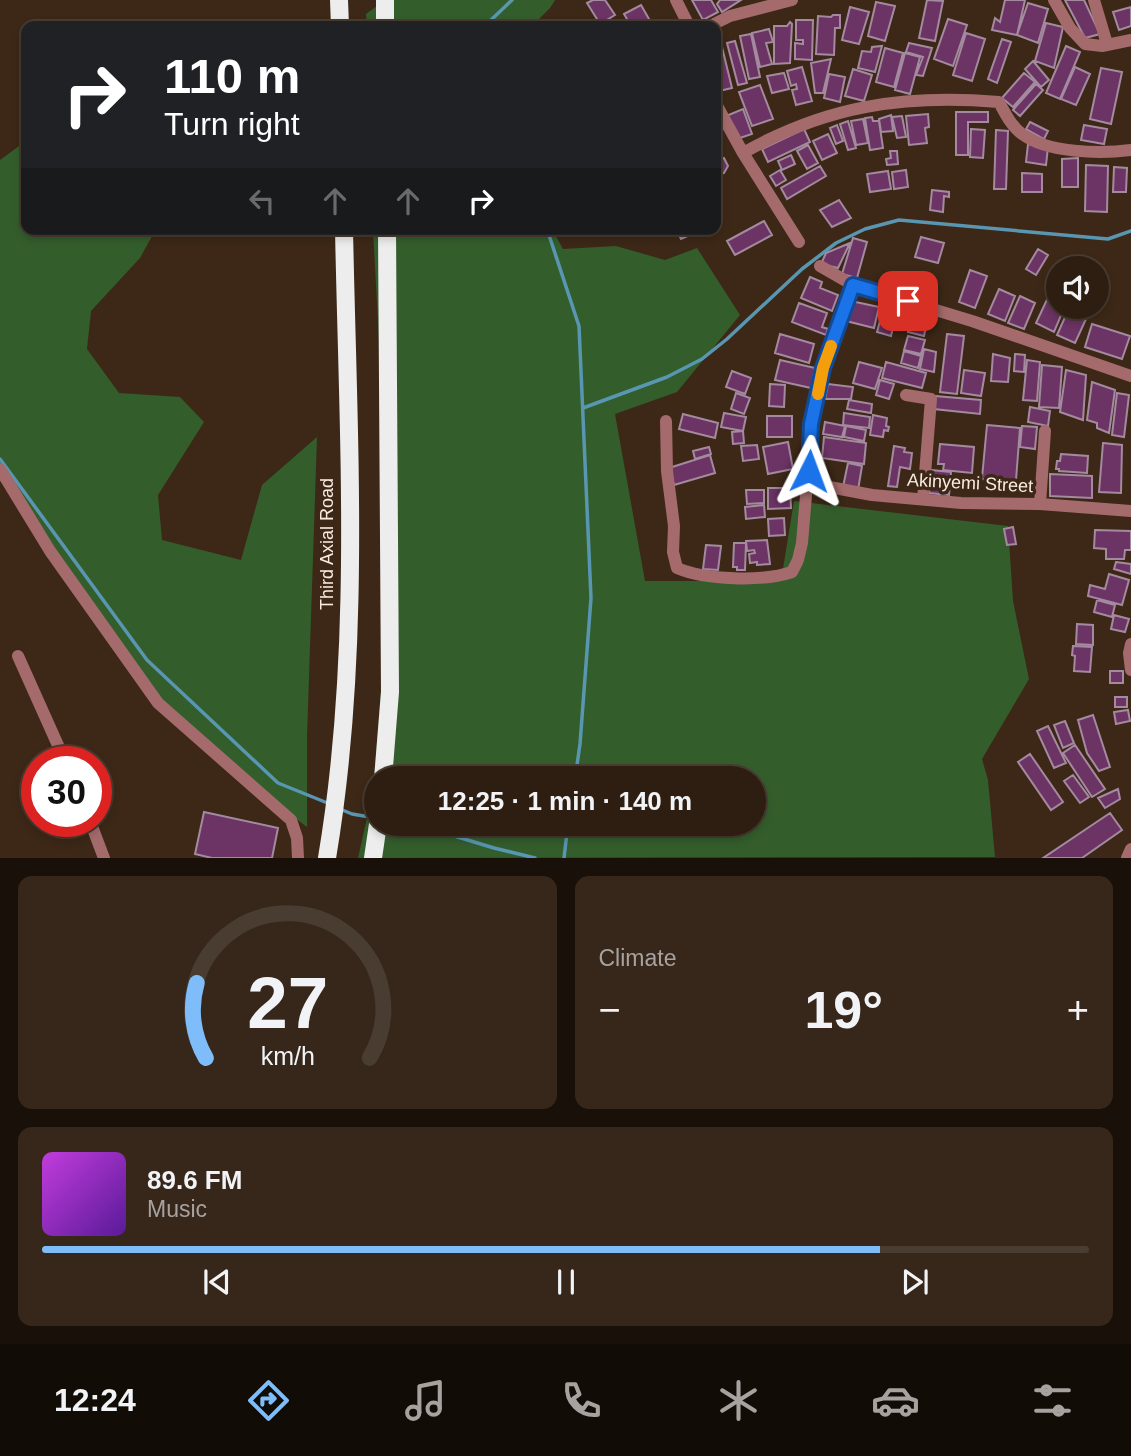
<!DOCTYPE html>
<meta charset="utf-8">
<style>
:root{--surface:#2e1e11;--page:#36271a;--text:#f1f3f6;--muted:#a7a29f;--line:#493c31;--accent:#7fbdfa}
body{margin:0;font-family:Arial,sans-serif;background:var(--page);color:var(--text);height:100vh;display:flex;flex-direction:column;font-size:26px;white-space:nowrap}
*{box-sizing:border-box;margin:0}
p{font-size:23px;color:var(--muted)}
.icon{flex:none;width:38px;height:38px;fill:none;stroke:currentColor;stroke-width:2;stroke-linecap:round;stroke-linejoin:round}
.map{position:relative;height:858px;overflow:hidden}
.sheet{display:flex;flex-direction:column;gap:18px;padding:18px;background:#191009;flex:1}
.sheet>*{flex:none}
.hud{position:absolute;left:21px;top:21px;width:700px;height:214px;border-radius:14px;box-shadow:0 4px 10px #0003,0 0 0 2px var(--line);background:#202124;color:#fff;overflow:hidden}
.controls{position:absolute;left:1046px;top:256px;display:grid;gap:14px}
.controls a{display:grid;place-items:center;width:63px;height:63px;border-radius:50%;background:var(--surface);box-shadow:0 4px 10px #0003,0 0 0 2px var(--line);font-size:35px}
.speed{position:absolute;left:21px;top:746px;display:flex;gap:14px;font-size:35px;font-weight:700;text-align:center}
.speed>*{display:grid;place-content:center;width:91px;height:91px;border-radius:50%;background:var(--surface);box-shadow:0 4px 10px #0003,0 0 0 2px var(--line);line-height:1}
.speed .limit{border:10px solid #d22;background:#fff;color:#111}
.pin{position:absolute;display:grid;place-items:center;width:60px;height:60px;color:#fff;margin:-30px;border-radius:14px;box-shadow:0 4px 10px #0006}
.me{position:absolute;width:77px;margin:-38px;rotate:3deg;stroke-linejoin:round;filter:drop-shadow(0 0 5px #0008)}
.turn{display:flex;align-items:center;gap:24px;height:147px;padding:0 28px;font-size:32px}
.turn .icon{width:91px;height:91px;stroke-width:2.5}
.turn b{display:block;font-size:49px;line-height:60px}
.lanes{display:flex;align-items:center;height:66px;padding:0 28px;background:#0003;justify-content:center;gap:35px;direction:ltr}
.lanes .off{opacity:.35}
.big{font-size:52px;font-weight:700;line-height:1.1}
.sheet .card{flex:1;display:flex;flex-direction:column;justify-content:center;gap:10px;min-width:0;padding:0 24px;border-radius:14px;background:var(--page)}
.sheet .dial{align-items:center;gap:0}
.dial svg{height:182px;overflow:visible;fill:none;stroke:var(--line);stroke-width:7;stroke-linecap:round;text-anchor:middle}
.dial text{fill:var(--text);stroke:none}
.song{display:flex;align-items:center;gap:21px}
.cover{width:84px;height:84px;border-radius:10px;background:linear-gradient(135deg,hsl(290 70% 55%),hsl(270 70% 35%))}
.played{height:7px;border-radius:4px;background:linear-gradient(90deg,var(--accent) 80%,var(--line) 80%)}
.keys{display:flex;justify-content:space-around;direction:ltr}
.heat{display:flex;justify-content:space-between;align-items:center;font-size:38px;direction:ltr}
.sheet .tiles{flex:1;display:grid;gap:18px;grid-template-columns:1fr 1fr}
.card:last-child{grid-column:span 2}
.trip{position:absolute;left:364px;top:766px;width:402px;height:70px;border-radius:35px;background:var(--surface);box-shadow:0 4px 10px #0003,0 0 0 2px var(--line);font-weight:700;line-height:70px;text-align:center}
.tabs{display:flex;height:112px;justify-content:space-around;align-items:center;background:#120c07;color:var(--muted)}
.tabs .icon{width:49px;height:49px}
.tabs .on{color:var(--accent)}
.tabs b{font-size:32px;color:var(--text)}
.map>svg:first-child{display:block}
.green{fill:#345d2c;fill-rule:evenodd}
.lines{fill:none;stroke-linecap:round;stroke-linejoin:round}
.stream{stroke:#5996b2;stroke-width:3.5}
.building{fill:#6c3365;stroke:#a38a9f;stroke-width:2}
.minor{stroke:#a56b6c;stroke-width:12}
.highway{stroke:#ededed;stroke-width:18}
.route-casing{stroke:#114b97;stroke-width:18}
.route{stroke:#1a73e8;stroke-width:12}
.slow{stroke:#f59e0b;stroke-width:12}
.labels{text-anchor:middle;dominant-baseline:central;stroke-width:7;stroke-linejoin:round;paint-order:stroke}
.street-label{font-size:18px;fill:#f9ebe0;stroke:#3d2817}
</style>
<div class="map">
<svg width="1131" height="858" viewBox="0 0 1131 858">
<rect width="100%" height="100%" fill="#3d2817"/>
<path class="green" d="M385,0H555L550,8L532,26H367L366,14Z
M26,141V229H156L140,258L91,311L87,349L119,393L180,397L204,422L158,495L162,540L241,560L262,485L317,437L307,737V827L258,790L163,705L79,587L0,462V160Z
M373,229H552L563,249L616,246L665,260L697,248L740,315L677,392L615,414L645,581H781L794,501L1008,526L1013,601L1029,679L982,759L988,780L995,857L358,858L373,791L391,564ZM376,779H754V824H376Z"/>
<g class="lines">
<path class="stream" d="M488,26L490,21L512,0
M547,229L579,326L591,598L580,744L575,779
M583,408L667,377L702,359L727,339L802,269L836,243L865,229L899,220L1108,239L1131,231
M0,459L147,660L278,783L330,804
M340,809L352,814L376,818
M415,824L494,848L535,858
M564,858L568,824"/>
</g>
<path class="building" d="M593,0H605L615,15L600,24L587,3Z
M692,0H711L718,12L703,20Z
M720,0H741L722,12L717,4Z
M927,0L943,1L935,41L919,38Z
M1005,0H1025L1017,35L992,30L995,18L1000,22Z
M1065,0H1084L1100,34L1085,38Z
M876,2L895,6L885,41L868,36Z
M1028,3L1048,9L1038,43L1017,35Z
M641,5L653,26H631L624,14Z
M850,7L869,12L859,44L842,40Z
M1131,7V26L1119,30L1113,12Z
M833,15H840V28H835L834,55L816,54L818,16L831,17Z
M948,19L967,25L953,66L934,59Z
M796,20H813L812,60L795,59V43L803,44V40H796Z
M790,22L792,24L790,63L774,64V26H787Z
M1046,23L1063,27L1054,68L1035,61Z
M769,29L773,42L766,43L772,64L760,67L752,33Z
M966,33L985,39L972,81L953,75Z
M751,34L760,77L749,79L740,36Z
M1002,39L1011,42L997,83L988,79Z
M735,41L747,83L738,85L727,43Z
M721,43L732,88L719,91L716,77V44Z
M909,43L932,48L923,76L916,75L923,57L906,52Z
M882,46L875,72L858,68L862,51L871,52L872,47Z
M1066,46L1080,52L1060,99L1046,93Z
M885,48L903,53L894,87L876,82Z
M905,53L920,57L910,94L895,90Z
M831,59L823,93H815L811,63Z
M1033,61L1049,80L1041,87L1025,69Z
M802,67L812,101L796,105L792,90L797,89L796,84L791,86L787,71Z
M1075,67L1090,74L1076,105L1061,99Z
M1101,68L1122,72L1111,124L1090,119Z
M853,69L872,75L864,101L845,96Z
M784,73L789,89L772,93L767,76Z
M1024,73L1035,82L1013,107L1002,98Z
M829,74L845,77L840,102L824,98Z
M1036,84L1043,90L1020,116L1013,110Z
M760,85L773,119L752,126L739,92Z
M743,109L752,134L737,139L726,116Z
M956,112H988V122H968V155H956Z
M928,114L929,127L925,128L927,143L909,145L906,116Z
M891,115L893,131L881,132L879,119Z
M902,116L906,137L897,138L892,117Z
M872,117L873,121H879L883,148L870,150L865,118Z
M863,119L868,143L856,145L851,121Z
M848,121L856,148L848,150L840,124Z
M1030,122L1048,131L1044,139L1026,129Z
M837,125L843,141L836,144L830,128Z
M1084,125L1107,129L1104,144L1081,140Z
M804,129L810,142L768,162L762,149Z
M971,129L985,130L983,158L970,157Z
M996,130L1008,131L1006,189H994Z
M828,134L837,153L822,160L813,141Z
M1028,144L1048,147L1046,165L1026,162Z
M808,145L818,163L807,169L797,151Z
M890,151H897L898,164L887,165L886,159L891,158Z
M720,155L721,159L724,158L728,166L724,173L716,176V157Z
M791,155L795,164L782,170L778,161Z
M1078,158V187H1062V159Z
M1086,165L1108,166L1107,212L1085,211Z
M820,166L826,176L787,199L781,188Z
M1114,167L1127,168L1126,192H1113Z
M780,170L786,180L776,186L770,176Z
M906,170L908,187L894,189L892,172Z
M888,171L891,189L870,192L867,174Z
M1022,173L1042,174V192H1022Z
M932,190L949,192V197L944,196L943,212L930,210Z
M839,200L851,218L832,227L820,210Z
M764,221L772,235L735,255L727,241Z
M676,229H696L697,232L681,239Z
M921,237L944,243L938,263L915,257Z
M853,238L867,242L857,278L842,274Z
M850,243L838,268L821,264L826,253Z
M1038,249L1048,255L1036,275L1026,269Z
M970,270L987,276L975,308L959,302Z
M810,277L822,282L820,288L838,295L832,311L801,298Z
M999,289L1015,296L1005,321L988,314Z
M1051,291L1059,294V306H1065L1054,332L1036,323Z
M1020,296L1035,303L1024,329L1008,323Z
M851,301L879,307L874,328L846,321Z
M799,303L827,313L822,327L828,329L826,335L792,322Z
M884,306L897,310L891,336L877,332Z
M1070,306H1092L1075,343L1057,335Z
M911,318L927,322L924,336L908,332Z
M1092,324L1130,336L1122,359L1085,347Z
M780,334L814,344L809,363L775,353Z
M947,334L964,336L957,394L940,392Z
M908,336L925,340L921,354L904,350Z
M924,349L936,352L934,372L920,369Z
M904,351L921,356L918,368L901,363Z
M993,354L1010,358L1008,382L991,381Z
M1015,354L1025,355L1024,372L1014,371Z
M780,360L815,368L811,388L775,380Z
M1027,360L1040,362L1037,401L1023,400Z
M859,362L882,368L875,389L853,383Z
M886,362L926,373L922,388L882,378Z
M1042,365L1062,367L1059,408L1039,407Z
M964,370L985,373L981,396L961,393Z
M1066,370L1086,375L1083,420L1060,412Z
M732,371L751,378L745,394L726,387Z
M880,380L894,384L889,399L876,395Z
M1092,382L1115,390L1109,433L1097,428V423L1087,420Z
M770,384L785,385L784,407L769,406Z
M828,384L853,387L851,399H825Z
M736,393L750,398L744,414L731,409Z
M1117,393L1129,395L1124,437L1112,435Z
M935,396L981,400L980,414L934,409Z
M849,400L872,404L871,413L847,409Z
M1030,407L1050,411L1048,426L1028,422Z
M724,413L746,417L743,431L721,427Z
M844,413L870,417L869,428L843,425Z
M683,414L718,423L715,438L679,429Z
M873,415L887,418L886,426L889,427L888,431L884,430L883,437L870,435Z
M767,416H792V437H767Z
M825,422L845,426L842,437L823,434Z
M987,425L1020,428L1016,480L1008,487L991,486L982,478Z
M846,426L866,430L864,441L844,437Z
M1022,426L1037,427L1035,449L1020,447Z
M743,431L744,443L733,444L732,432Z
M824,437L866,443L864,464L822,458Z
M788,442L793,469L768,474L763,447Z
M1103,443L1122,445L1121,493L1099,492Z
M940,444L974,447L972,473L943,470L944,464H938Z
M757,445L759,459L743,461L741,446Z
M894,446L905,448L904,452L912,453L910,469L900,467L897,487L888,486Z
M709,447L711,454L695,459L693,451Z
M1061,454L1088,456L1087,473L1059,471V469H1056L1057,461H1060Z
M710,455L715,473L674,485L669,468Z
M848,463L862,466L858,490L843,487Z
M931,470L951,472L949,495L929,493Z
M1050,474L1092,476V498L1050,496Z
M768,488H790L791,508L768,509Z
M746,490H764V503L747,504Z
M764,505L765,517L746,519L745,507Z
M784,518L785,535L769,536L768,519Z
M1013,527L1016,544L1007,545L1004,529Z
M1095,530L1131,531V550H1125L1124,559H1106V549L1094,548Z
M767,540L770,564L757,565V562L750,563L749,554L755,553L754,550L747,551L746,541Z
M734,543H746L745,570H737V567H733Z
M706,545L721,546L718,570L703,569Z
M1116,562L1131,564V574L1114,569Z
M1109,574L1129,580L1122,605L1088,596L1090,585L1105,589Z
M1097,600L1115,605L1112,617L1094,612Z
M1114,615L1129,619L1125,632L1111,629Z
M1077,624L1093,625V645L1076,644Z
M1073,646L1092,647L1090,672L1074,671L1075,656L1072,655Z
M1110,671H1123V683H1110Z
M1115,697H1127V707H1115Z
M1128,710L1130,721L1116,724L1114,712Z
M1093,715L1110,767L1099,771L1087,753L1078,720Z
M1065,721L1074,743L1063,748L1054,725Z
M1048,726L1066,763L1054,768L1037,731Z
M1075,745L1105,789L1092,797L1063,753Z
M1030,754L1063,802L1051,810L1018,762Z
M1073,775L1089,797L1080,803L1064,781Z
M1118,789L1120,799L1105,808L1098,798Z
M204,812L278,828L272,858H212L195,854Z
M1110,813L1122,830L1082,858H1043Z"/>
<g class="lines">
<path class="minor" d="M676,0L689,26
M1054,0L1070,28L1085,44L1102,46L1131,40
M1094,0L1107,44
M710,26L730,16L792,0
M716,104L743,153L799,242
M743,153C826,106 904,94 999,102C1005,113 1011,126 1022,134C1047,153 1100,154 1131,150
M820,266L853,285L972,321L1131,376
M906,395L931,399L923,499
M666,421L667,471L674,526L673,552L677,568C705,580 763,582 792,572L798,560L802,543L812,424L823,368L853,285
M0,469L50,551L158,703L291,820L297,838L298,858
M808,483L872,495L961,503L1040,504L1131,511
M1040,504L1045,431
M1131,644L1129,653L1131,670
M18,656L65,761
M90,821L104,858
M1127,858L1131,849"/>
<path class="highway" d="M339,0L340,26
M385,0V26
M383,779L390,692L387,229
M327,858C362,650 348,438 344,229
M373,858L378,824"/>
</g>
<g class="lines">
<g class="route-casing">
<path id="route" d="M809,471L811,424L823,368L853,285L908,301"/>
</g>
<use href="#route" class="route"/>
<path class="slow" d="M818,394L823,368L831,346"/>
</g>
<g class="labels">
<g class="street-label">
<text transform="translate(970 483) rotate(3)">Akinyemi Street</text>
<text transform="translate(327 544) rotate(-90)">Third Axial Road</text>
</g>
</g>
</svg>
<div class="controls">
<a><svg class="icon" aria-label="sound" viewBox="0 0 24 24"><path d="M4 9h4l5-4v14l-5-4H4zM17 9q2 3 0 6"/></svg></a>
</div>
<div class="speed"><div class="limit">30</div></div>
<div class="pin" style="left:908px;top:301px;background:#d93025"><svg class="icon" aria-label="arrive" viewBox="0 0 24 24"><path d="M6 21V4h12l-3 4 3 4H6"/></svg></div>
<svg class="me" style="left:809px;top:471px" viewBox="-20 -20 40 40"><path d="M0-17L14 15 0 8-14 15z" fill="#1a73e8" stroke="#fff" stroke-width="4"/></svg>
<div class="trip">12:25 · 1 min · 140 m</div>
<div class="hud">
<div class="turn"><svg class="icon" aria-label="right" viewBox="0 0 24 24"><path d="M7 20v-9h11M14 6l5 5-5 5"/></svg><div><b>110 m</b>Turn right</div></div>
<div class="lanes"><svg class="icon off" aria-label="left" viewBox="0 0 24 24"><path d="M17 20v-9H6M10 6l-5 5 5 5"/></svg><svg class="icon off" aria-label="ahead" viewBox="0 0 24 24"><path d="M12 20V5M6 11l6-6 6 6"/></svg><svg class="icon off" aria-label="ahead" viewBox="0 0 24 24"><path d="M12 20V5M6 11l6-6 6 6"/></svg><svg class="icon" aria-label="right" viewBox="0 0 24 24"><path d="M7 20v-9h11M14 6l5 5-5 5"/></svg></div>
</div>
</div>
<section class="sheet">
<div class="tiles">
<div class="card dial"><svg viewBox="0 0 100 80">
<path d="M14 69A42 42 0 1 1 86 69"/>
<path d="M14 69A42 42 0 0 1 10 36" stroke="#7fbdfa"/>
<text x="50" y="56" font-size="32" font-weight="700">27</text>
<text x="50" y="72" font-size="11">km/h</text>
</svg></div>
<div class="card"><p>Climate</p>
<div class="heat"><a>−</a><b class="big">19°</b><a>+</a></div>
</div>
<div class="card">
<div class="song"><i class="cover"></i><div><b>89.6 FM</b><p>Music</p></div></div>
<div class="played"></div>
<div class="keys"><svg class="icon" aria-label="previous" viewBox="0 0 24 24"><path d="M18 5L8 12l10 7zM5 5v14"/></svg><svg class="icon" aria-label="pause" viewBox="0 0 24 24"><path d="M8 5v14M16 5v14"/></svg><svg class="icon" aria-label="next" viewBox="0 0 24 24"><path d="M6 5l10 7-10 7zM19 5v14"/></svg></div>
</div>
</div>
</section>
<nav class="tabs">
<b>12:24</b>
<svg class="icon on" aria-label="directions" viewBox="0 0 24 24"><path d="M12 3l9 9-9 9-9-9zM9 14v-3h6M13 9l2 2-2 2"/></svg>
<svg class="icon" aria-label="music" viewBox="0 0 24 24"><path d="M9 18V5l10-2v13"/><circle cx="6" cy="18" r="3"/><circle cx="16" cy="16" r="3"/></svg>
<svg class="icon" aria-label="phone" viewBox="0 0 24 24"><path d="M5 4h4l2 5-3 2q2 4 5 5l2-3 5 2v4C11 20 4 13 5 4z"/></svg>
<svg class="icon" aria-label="climate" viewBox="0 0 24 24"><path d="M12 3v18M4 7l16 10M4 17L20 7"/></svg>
<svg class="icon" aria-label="car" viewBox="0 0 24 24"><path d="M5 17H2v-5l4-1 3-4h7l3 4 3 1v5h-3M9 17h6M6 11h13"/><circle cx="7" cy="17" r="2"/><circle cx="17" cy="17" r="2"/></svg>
<svg class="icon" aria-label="filters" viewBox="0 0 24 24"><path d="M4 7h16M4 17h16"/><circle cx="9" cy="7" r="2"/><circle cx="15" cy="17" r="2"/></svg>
</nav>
